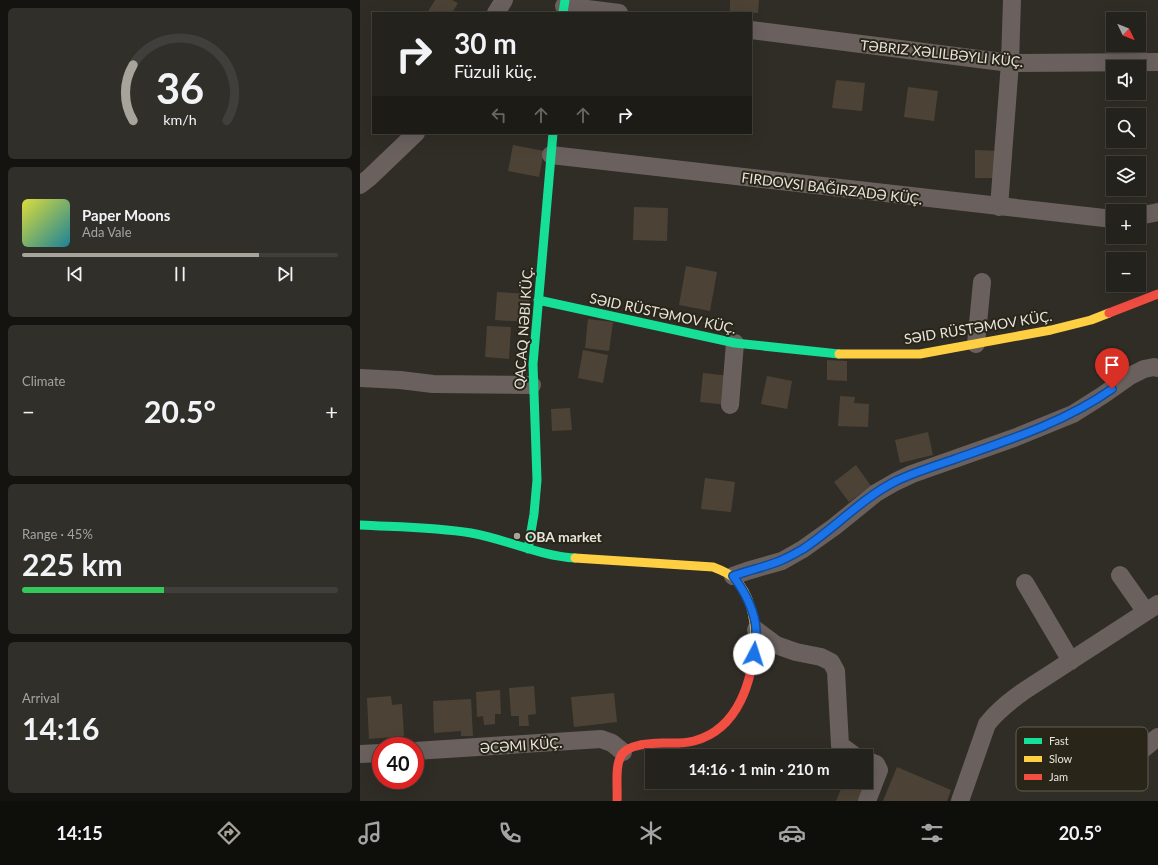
<!DOCTYPE html>
<meta charset="utf-8">
<style>
:root{--surface:#24221c;--page:#302f29;--text:#f1f3f6;--muted:#a3a4a3;--line:#413f3b;--accent:#a7a49c}
body{margin:0;font-family:Lato,sans-serif;background:var(--page);color:var(--text);height:100vh;display:flex;flex-direction:column;font-size:15px;white-space:nowrap}
*{box-sizing:border-box;margin:0}
p{font-size:13px;color:var(--muted)}
.icon{flex:none;width:22px;height:22px;fill:none;stroke:currentColor;stroke-width:2;stroke-linecap:round;stroke-linejoin:round}
.map{position:relative;flex:1;overflow:hidden}
.drawer{display:flex;flex-direction:column;gap:8px;padding:8px;background:#14130f;width:360px}
.drawer>*{flex:none}
.top-card{position:absolute;left:12px;top:12px;width:380px;height:122px;border-radius:0px;box-shadow:0 4px 16px #0002,0 0 0 1px var(--line);background:#24221c;color:var(--text);overflow:hidden}
.needle{width:26px;rotate:133deg}
.fabs{position:absolute;left:746px;top:12px;display:grid;gap:8px}
.fabs a{display:grid;place-items:center;width:40px;height:40px;border-radius:0px;background:var(--surface);box-shadow:0 4px 16px #0002,0 0 0 1px var(--line);font-size:20px}
.speed{position:absolute;left:12px;top:737px;display:flex;gap:8px;font-size:20px;font-weight:700;text-align:center}
.speed>*{display:grid;place-content:center;width:52px;height:52px;border-radius:50%;background:var(--surface);box-shadow:0 4px 16px #0002,0 0 0 1px var(--line);line-height:1}
.speed .limit{border:6px solid #d22;background:#fff;color:#111}
.pin{position:absolute;display:grid;place-items:center;width:34px;height:34px;color:#fff;margin:-41px -17px;border-radius:50% 50% 50% 0;rotate:-45deg;box-shadow:0 0 4px #0007}
.pin .icon{rotate:45deg}
.me{position:absolute;width:44px;margin:-22px;rotate:5deg;stroke-linejoin:round;filter:drop-shadow(0 0 3px #0008)}
.turn{display:flex;align-items:center;gap:14px;height:84px;padding:0 16px;font-size:18px}
.turn .icon{width:52px;height:52px;stroke-width:2.5}
.turn b{display:block;font-size:28px;line-height:34px}
.lanes{display:flex;align-items:center;height:38px;padding:0 16px;background:#0003;justify-content:center;gap:20px;direction:ltr}
.lanes .off{opacity:.35}
.big{font-size:30px;font-weight:700;line-height:1.1}
.drawer .widget{flex:1;display:flex;flex-direction:column;justify-content:center;gap:6px;min-width:0;padding:0 14px;border-radius:6px;background:var(--page)}
.drawer .dial{align-items:center;gap:0}
.dial svg{height:104px;overflow:visible;fill:none;stroke:var(--line);stroke-width:7;stroke-linecap:round;text-anchor:middle}
.dial text{fill:var(--text);stroke:none}
.song{display:flex;align-items:center;gap:12px}
.cover{width:48px;height:48px;border-radius:6px;background:linear-gradient(135deg,hsl(60 70% 55%),hsl(190 70% 35%))}
.played{height:4px;border-radius:2px;background:linear-gradient(90deg,var(--accent) 75%,var(--line) 75%)}
.keys{display:flex;justify-content:space-around;direction:ltr}
.heat{display:flex;justify-content:space-between;align-items:center;font-size:22px;direction:ltr}
.charge{height:6px;border-radius:3px;background:linear-gradient(90deg,#34c759 45%,var(--line) 0)}
.trip{position:absolute;left:285px;top:749px;width:228px;height:40px;border-radius:0px;background:var(--surface);box-shadow:0 4px 16px #0002,0 0 0 1px var(--line);font-weight:700;line-height:40px;text-align:center}
.tabs{display:flex;height:64px;justify-content:space-around;align-items:center;background:#0e0e0b;color:var(--muted)}
.tabs .icon{width:28px;height:28px}
.tabs .on{color:var(--accent)}
.tabs b{font-size:18px;color:var(--text)}
main{display:flex;flex:1;min-height:0}
.map>svg:first-child{display:block}
.building{fill:#4c4336}
.lines{fill:none;stroke-linecap:round;stroke-linejoin:round}
.street{stroke:#6a615f;stroke-width:18}
.fast{stroke:#16e098;stroke-width:9}
.slow{stroke:#ffcf43;stroke-width:9}
.jam{stroke:#f24e42;stroke-width:9}
.route-casing{stroke:#114b97;stroke-width:10}
.route{stroke:#1a73e8;stroke-width:7}
.poi-dot{fill:#a7a49c;stroke:#2a2519;stroke-width:1.5}
.labels{text-anchor:middle;dominant-baseline:central;stroke-width:4;stroke-linejoin:round;paint-order:stroke}
.street-label{font-size:14px;fill:#e7e4dc;stroke:#2a2519}
.poi-label{font-size:14px;font-weight:bold;fill:#e7e4dc;stroke:#2a2519;text-anchor:start}
.key{fill:#2a2519;stroke:#635e54;stroke-width:1}
.key-label{font-size:11px;fill:#e7e4dc}
</style>
<main>
<section class="drawer">
<div class="widget dial"><svg viewBox="0 0 100 80">
<path d="M14 69A42 42 0 1 1 86 69"/>
<path d="M14 69A42 42 0 0 1 14 26" stroke="#a7a49c"/>
<text x="50" y="56" font-size="32" font-weight="700">36</text>
<text x="50" y="72" font-size="11">km/h</text>
</svg></div>
<div class="widget">
<div class="song"><i class="cover"></i><div><b>Paper Moons</b><p>Ada Vale</p></div></div>
<div class="played"></div>
<div class="keys"><svg class="icon" aria-label="previous" viewBox="0 0 24 24"><path d="M18 5L8 12l10 7zM5 5v14"/></svg><svg class="icon" aria-label="pause" viewBox="0 0 24 24"><path d="M8 5v14M16 5v14"/></svg><svg class="icon" aria-label="next" viewBox="0 0 24 24"><path d="M6 5l10 7-10 7zM19 5v14"/></svg></div>
</div>
<div class="widget"><p>Climate</p>
<div class="heat"><a>−</a><b class="big">20.5°</b><a>+</a></div>
</div>
<div class="widget"><p>Range · 45%</p><b class="big">225 km</b><div class="charge"></div></div>
<div class="widget"><p>Arrival</p><b class="big">14:16</b></div>
</section>
<div class="map">
<svg width="798" height="801" viewBox="0 0 798 801">
<rect width="100%" height="100%" fill="#302d26"/>
<path class="building" d="M75,0H92L98,3L92,13H67Z
M370,0H399L398,13L370,11Z
M476,80L505,83L502,111L472,108Z
M548,87L578,91L574,121L544,117Z
M153,145L184,151L179,177L148,171Z
M615,150L639,151V178H615Z
M274,207L308,208L307,241L273,240Z
M326,266L357,272L350,311L319,305Z
M137,292L170,294L168,322L135,320Z
M228,319L253,322L249,351L225,348Z
M127,326L151,327L149,359L125,357Z
M223,350L248,355L243,383L218,378Z
M467,360L487,361V381L467,380Z
M343,373L371,376L368,405L340,402Z
M407,376L432,381L427,409L401,404Z
M480,396L495,397L494,403L509,404L508,427L478,426Z
M210,408L212,430L192,431L191,409Z
M568,432L573,455L540,463L535,440Z
M496,465L511,486L489,502L474,482Z
M345,478L375,482L371,512L341,509Z
M174,686L176,714L168,715L169,726H159V716H151L149,688Z
M140,690L141,714H135V724L124,725L123,716L117,717L116,692Z
M254,693L257,722L214,727L211,697Z
M31,696L32,705L42,704L44,736L9,739L7,698Z
M111,699L113,736H101V731L74,733L73,701Z
M537,767L591,790L587,801H523Z
M506,772L511,774L500,801H476L484,782H506Z"/>
<g class="lines">
<path class="street" d="M204,6L259,13
M136,13L144,0
M391,30L650,63L798,62
M191,155L753,219
M0,185L9,178L56,133
M639,207L650,63L652,0
M779,216L798,212
M616,344L622,282
M0,378L40,380L73,384L172,385
M370,405L375,343
M760,575L786,612
M373,576L387,571L422,561L443,549L474,527L516,493L535,482L552,474L654,438L713,414L743,395L770,376L784,369L794,367L798,368
M665,583L711,661
M396,630L416,645L436,652L461,657L471,662L476,671L480,745L495,756
M55,751L241,739L252,743L263,752
M0,754L21,753
M506,760L516,764L519,770L507,801
M761,767L798,737
M600,801L627,724C638,710 650,701 664,691L798,604"/>
<path class="fast" d="M203,13L205,0
M178,300L375,343L479,354
M0,525C37,527 74,527 111,533C146,539 179,556 215,558
M168,549L174,514L177,480L173,364L193,133"/>
<path class="slow" d="M479,354H560L691,330L731,320L749,313
M215,558L353,567C361,570 369,573 375,579C390,594 395,619 395,638"/>
<path class="jam" d="M749,313L798,294
M257,801C258,788 254,763 263,753C271,744 289,744 301,743C311,743 323,744 334,741C379,729 393,680 395,638"/>
</g>
<g class="lines">
<g class="route-casing">
<path id="route" d="M394,654C394,646 396,639 396,631C396,613 384,590 373,576C389,570 406,567 422,560C429,557 436,553 443,549C475,528 502,498 536,481C555,472 575,466 595,459C649,440 705,422 752,389"/>
</g>
<use href="#route" class="route"/>
</g>
<circle class="poi-dot" cx="157" cy="536" r="4"/>
<g class="labels">
<g class="street-label">
<text transform="translate(582 53) rotate(6)">TƏBRIZ XƏLILBƏYLI KÜÇ.</text>
<text transform="translate(472 188) rotate(7)">FIRDOVSI BAĞIRZADƏ KÜÇ.</text>
<text transform="translate(303 313) rotate(12)">SƏID RÜSTƏMOV KÜÇ.</text>
<text transform="translate(618 327) rotate(-9)">SƏID RÜSTƏMOV KÜÇ.</text>
<text transform="translate(163 328) rotate(-86)">QACAQ NƏBI KÜÇ.</text>
<text transform="translate(161 745) rotate(-4)">ƏCƏMI KÜÇ.</text>
</g>
<g class="poi-label">
<text x="165" y="536">OBA market</text>
</g>
</g>
<rect x="656" y="727" width="132" height="64" rx="6" class="key"/>
<rect x="664" y="738" width="18" height="6" fill="#16e098"/>
<rect x="664" y="756" width="18" height="6" fill="#ffcf43"/>
<rect x="664" y="774" width="18" height="6" fill="#f24e42"/>
<g class="key-label">
<text x="689" y="745">Fast</text>
<text x="689" y="763">Slow</text>
<text x="689" y="781">Jam</text>
</g>
</svg>
<div class="fabs">
<a><svg class="needle" viewBox="-14 -14 28 28"><path d="M0-13l5 13h-10z" fill="#e53935"/><path d="M0 13l5-13h-10z" fill="#a3a4a3"/></svg></a>
<a><svg class="icon" aria-label="sound" viewBox="0 0 24 24"><path d="M4 9h4l5-4v14l-5-4H4zM17 9q2 3 0 6"/></svg></a>
<a><svg class="icon" aria-label="search" viewBox="0 0 24 24"><circle cx="10" cy="10" r="6"/><path d="M15 15l6 6"/></svg></a>
<a><svg class="icon" aria-label="layers" viewBox="0 0 24 24"><path d="M12 4l9 5-9 5-9-5zM3 14l9 5 9-5"/></svg></a>
<a>+</a>
<a>−</a>
</div>
<div class="speed"><div class="limit">40</div></div>
<div class="pin" style="left:752px;top:389px;background:#d93025"><svg class="icon" aria-label="arrive" viewBox="0 0 24 24"><path d="M6 21V4h12l-3 4 3 4H6"/></svg></div>
<svg class="me" style="left:394px;top:654px" viewBox="-20 -20 40 40"><circle r="19" fill="#fff"/><path d="M0-13L10 11 0 6-10 11z" fill="#1a73e8"/></svg>
<div class="trip">14:16 · 1 min · 210 m</div>
<div class="top-card">
<div class="turn"><svg class="icon" aria-label="right" viewBox="0 0 24 24"><path d="M7 20v-9h11M14 6l5 5-5 5"/></svg><div><b>30 m</b>Füzuli küç.</div></div>
<div class="lanes"><svg class="icon off" aria-label="left" viewBox="0 0 24 24"><path d="M17 20v-9H6M10 6l-5 5 5 5"/></svg><svg class="icon off" aria-label="ahead" viewBox="0 0 24 24"><path d="M12 20V5M6 11l6-6 6 6"/></svg><svg class="icon off" aria-label="ahead" viewBox="0 0 24 24"><path d="M12 20V5M6 11l6-6 6 6"/></svg><svg class="icon" aria-label="right" viewBox="0 0 24 24"><path d="M7 20v-9h11M14 6l5 5-5 5"/></svg></div>
</div>
</div>
</main>
<nav class="tabs">
<b>14:15</b>
<svg class="icon on" aria-label="directions" viewBox="0 0 24 24"><path d="M12 3l9 9-9 9-9-9zM9 14v-3h6M13 9l2 2-2 2"/></svg>
<svg class="icon" aria-label="music" viewBox="0 0 24 24"><path d="M9 18V5l10-2v13"/><circle cx="6" cy="18" r="3"/><circle cx="16" cy="16" r="3"/></svg>
<svg class="icon" aria-label="phone" viewBox="0 0 24 24"><path d="M5 4h4l2 5-3 2q2 4 5 5l2-3 5 2v4C11 20 4 13 5 4z"/></svg>
<svg class="icon" aria-label="climate" viewBox="0 0 24 24"><path d="M12 3v18M4 7l16 10M4 17L20 7"/></svg>
<svg class="icon" aria-label="car" viewBox="0 0 24 24"><path d="M5 17H2v-5l4-1 3-4h7l3 4 3 1v5h-3M9 17h6M6 11h13"/><circle cx="7" cy="17" r="2"/><circle cx="17" cy="17" r="2"/></svg>
<svg class="icon" aria-label="filters" viewBox="0 0 24 24"><path d="M4 7h16M4 17h16"/><circle cx="9" cy="7" r="2"/><circle cx="15" cy="17" r="2"/></svg>
<b>20.5°</b>
</nav>
